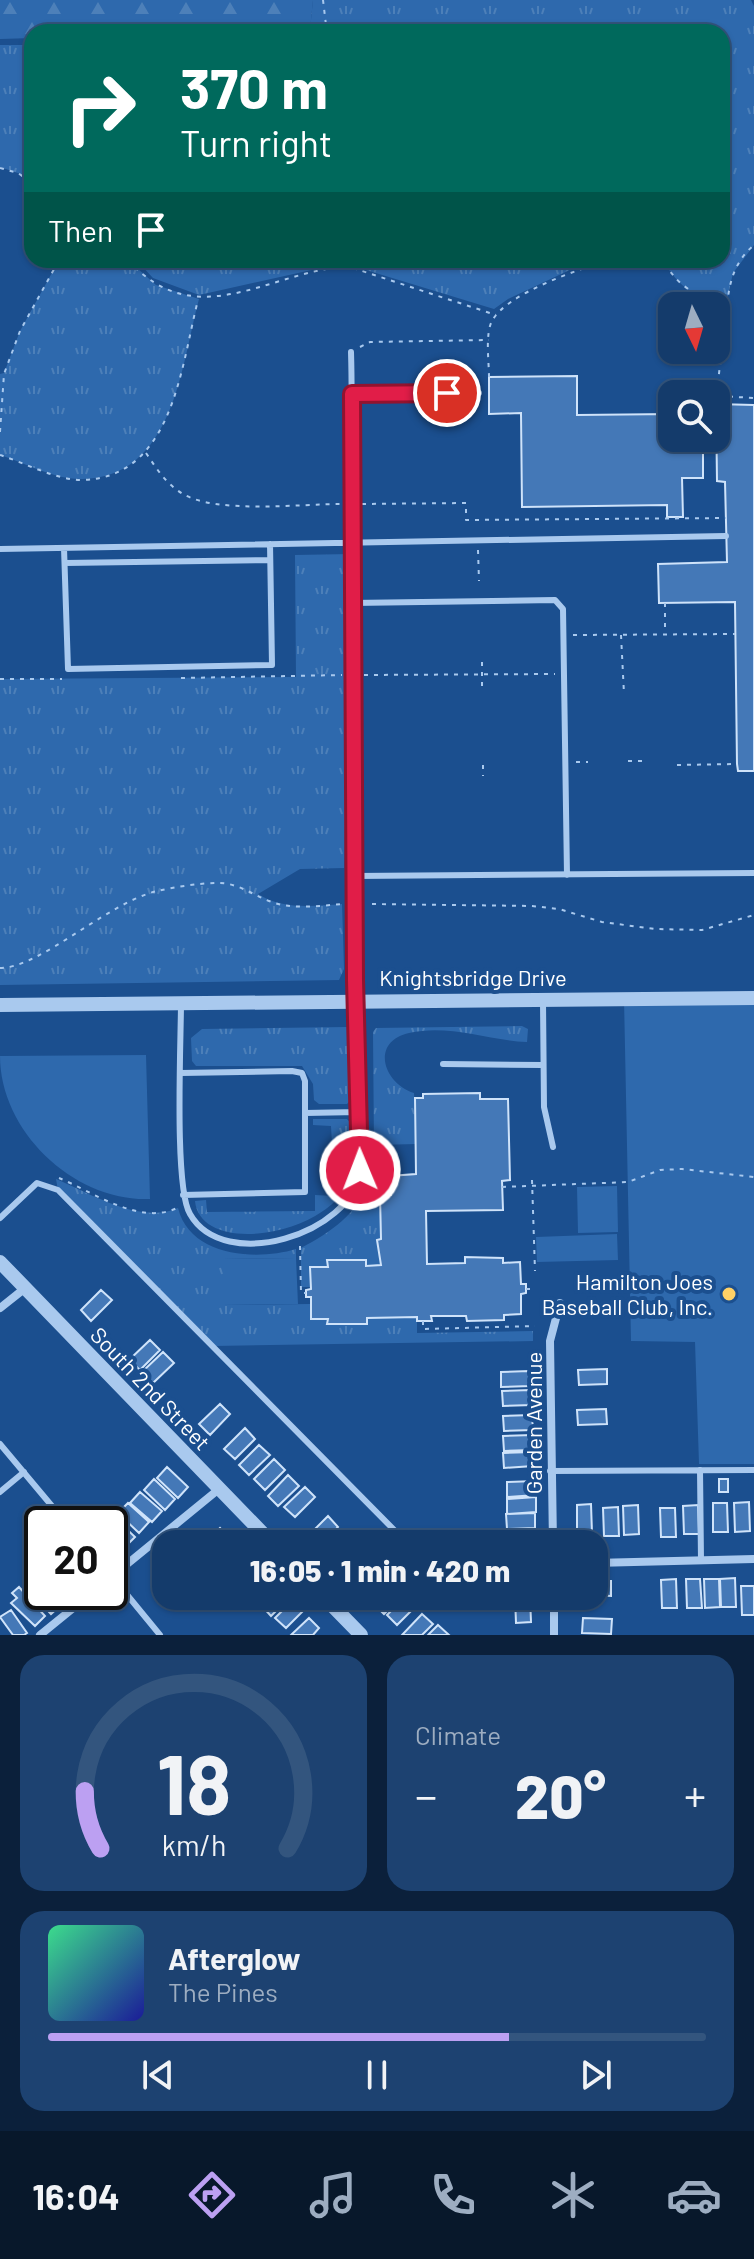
<!DOCTYPE html>
<meta charset="utf-8">
<style>
:root{--surface:#143b6b;--page:#1d4271;--text:#f1f3f6;--muted:#9dadc1;--line:#33557e;--accent:#bca0f2}
body{margin:0;font-family:Barlow,sans-serif;background:var(--page);color:var(--text);height:100vh;display:flex;flex-direction:column;font-size:30px;white-space:nowrap}
*{box-sizing:border-box;margin:0}
p{font-size:26px;color:var(--muted)}
.icon{flex:none;width:44px;height:44px;fill:none;stroke:currentColor;stroke-width:2;stroke-linecap:round;stroke-linejoin:round}
.map{position:relative;height:1635px;overflow:hidden}
.details{display:flex;flex-direction:column;gap:20px;padding:20px;background:#0b203b;flex:1}
.details>*{flex:none}
.banner{position:absolute;left:24px;top:24px;width:706px;height:244px;border-radius:24px;box-shadow:0 2px 6px #0004,0 0 0 2px var(--line);background:#00695c;color:#fff;overflow:hidden}
.needle{width:52px;rotate:175deg}
.buttons{position:absolute;left:658px;top:292px;display:grid;gap:16px}
.buttons a{display:grid;place-items:center;width:72px;height:72px;border-radius:16px;background:var(--surface);box-shadow:0 2px 6px #0004,0 0 0 2px var(--line);font-size:40px}
.speed{position:absolute;left:24px;top:1506px;display:flex;gap:16px;font-size:40px;font-weight:700;text-align:center}
.speed>*{display:grid;place-content:center;width:104px;height:104px;border-radius:50%;background:var(--surface);box-shadow:0 2px 6px #0004,0 0 0 2px var(--line);line-height:1}
.speed .limit{border:4px solid #111;border-radius:12px;background:#fff;color:#111}
.pin{position:absolute;display:grid;place-items:center;width:68px;height:68px;color:#fff;margin:-34px;border:4px solid #fff;border-radius:50%;box-shadow:0 2px 8px #0007}
.me{position:absolute;width:88px;margin:-44px;rotate:359deg;stroke-linejoin:round;filter:drop-shadow(0 0 6px #0008)}
.turn{display:flex;align-items:center;gap:28px;height:168px;padding:0 24px;font-size:36px}
.turn .icon{width:104px;height:104px;stroke-width:2.5}
.turn b{display:block;font-size:56px;line-height:68px}
.then{display:flex;align-items:center;height:76px;padding:0 24px;background:#0003;gap:16px;font-size:30px}
.big{font-size:60px;font-weight:800;line-height:1.1}
.details .card{flex:1;display:flex;flex-direction:column;justify-content:center;gap:12px;min-width:0;padding:0 28px;border-radius:24px;background:var(--page)}
.details .dial{align-items:center;gap:0}
.dial svg{height:208px;overflow:visible;fill:none;stroke:var(--line);stroke-width:7;stroke-linecap:round;text-anchor:middle}
.dial text{fill:var(--text);stroke:none}
.song{display:flex;align-items:center;gap:24px}
.cover{width:96px;height:96px;border-radius:12px;background:linear-gradient(135deg,hsl(150 70% 55%),hsl(240 70% 35%))}
.played{height:8px;border-radius:4px;background:linear-gradient(90deg,var(--accent) 70%,var(--line) 70%)}
.keys{display:flex;justify-content:space-around;direction:ltr}
.heat{display:flex;justify-content:space-between;align-items:center;font-size:44px;direction:ltr}
.details .tiles{flex:1;display:grid;gap:20px;grid-template-columns:1fr 1fr}
.card:last-child{grid-column:span 2}
.trip{position:absolute;left:152px;top:1530px;width:456px;height:80px;border-radius:24px;background:var(--surface);box-shadow:0 2px 6px #0004,0 0 0 2px var(--line);font-weight:800;line-height:80px;text-align:center}
.menu{display:flex;height:128px;justify-content:space-around;align-items:center;background:#08182b;color:var(--muted)}
.menu .icon{width:56px;height:56px}
.menu .current{color:var(--accent)}
.menu b{font-size:36px;color:var(--text)}
.map>svg:first-child{display:block}
.grass{fill:url(#grass-tufts)}
.forest{fill:url(#forest-firs)}
.park{fill:#2e69ad}
.building{fill:#4478b7;stroke:#cfe3fa;stroke-width:2}
.lines{fill:none;stroke-linecap:round;stroke-linejoin:round}
.path{stroke:#a9c9ee;stroke-width:2;stroke-dasharray:4 6;stroke-linecap:butt}
.service{stroke:#a9c9ee;stroke-width:6}
.minor{stroke:#a9c9ee;stroke-width:8}
.tertiary{stroke:#a9c9ee;stroke-width:14}
.route-casing{stroke:#92132f;stroke-width:20}
.route{stroke:#e11d48;stroke-width:14}
.poi-dot{fill:#ffd166;stroke:#1b4f8f;stroke-width:3}
.labels{text-anchor:middle;dominant-baseline:central;stroke-width:8;stroke-linejoin:round;paint-order:stroke}
.street-label{font-size:22px;fill:#fff;stroke:#1b4f8f}
.poi-label{font-size:22px;fill:#fff;stroke:#1b4f8f;text-anchor:end}
</style>
<div class="map">
<svg width="754" height="1635" viewBox="0 0 754 1635">
<defs>
<pattern id="grass-tufts" width="24" height="20" patternUnits="userSpaceOnUse" patternTransform="scale(2)"><rect width="24" height="20" fill="#2e69ad"/><path d="M3 7l-1-3M5 7V3M7 7l1-3M15 17l-1-3M17 17v-4M19 17l1-3" fill="none" stroke="#4d80b9"/></pattern>
<pattern id="forest-firs" width="22" height="20" patternUnits="userSpaceOnUse" patternTransform="scale(2)"><rect width="22" height="20" fill="#2e69ad"/><path d="M5 1l3.5 6h-7zM16 11l3.5 6h-7z" fill="#4d80b9"/></pattern>
</defs>
<rect width="100%" height="100%" fill="#1b4f8f"/>
<path class="grass" d="M313,0H751L754,6V245L733,273L726,304C708,299 691,295 678,281C669,271 668,265 655,260H722V32H313L310,30Z
M0,45H32V183L18,173L0,167Z
M59,260H128L156,285L199,299C181,366 174,477 82,479C56,480 25,463 0,455V374L4,373L20,331Z
M140,260H591L508,299L494,309L343,263L199,295L153,278L140,264Z
M352,554L354,676L348,677L344,868L300,869L258,894C283,910 313,906 342,904L344,969L339,980L0,985V679L296,677L295,555Z
M522,1026L528,1029L527,1042C487,1040 449,1024 409,1033C370,1042 383,1083 414,1093L416,1144L374,1145L373,1032L376,1028Z
M348,1027L353,1097L347,1104H319L314,1100L313,1084L302,1066H196L192,1061L191,1038L202,1029Z
M313,1119H347L353,1126V1160L333,1161L331,1126L313,1125Z
M353,1166C348,1233 201,1261 195,1201L206,1200L207,1212L315,1211V1195L333,1196V1167Z
M56,1179C90,1193 140,1225 178,1208C190,1257 257,1261 296,1249V1258L223,1259L224,1305L311,1304V1319H328L329,1324H367V1318L417,1317V1333L533,1331V1341L212,1346L58,1190Z
M371,1181L393,1190L391,1195L380,1196L381,1239L377,1240L381,1265L366,1266V1260H328V1267H310L311,1287H301V1248C333,1231 355,1215 371,1181Z"/>
<path class="forest" d="M0,0H313L310,30L32,32V38L0,39Z"/>
<path class="park" d="M754,998V1464H699L695,1342L631,1341L624,999Z
M146,1055L150,1199C75,1202 0,1132 0,1056Z
M617,1186L618,1232L578,1233L577,1187Z
M617,1234L618,1260L537,1262L536,1237Z
M296,1258L298,1304L223,1305V1259Z"/>
<path class="building" d="M577,376V415L672,414V438H703V478H682L683,517H667V505L522,507L521,413L489,414V377Z
M716,404L754,405V771H738L737,764L735,602L659,603L658,564L727,562L725,482L717,481Z
M480,1093V1099H508L510,1180L502,1181L503,1210L426,1211L427,1264L465,1263V1257L503,1258V1263L520,1262L521,1284H526V1293L521,1294V1314L504,1315V1320L467,1321L466,1316H431L432,1321H417V1317L367,1318V1324H327L328,1319H311V1297H306V1290L311,1289L310,1267H328L327,1260H366V1266L381,1265L377,1240L381,1239L380,1195H391L390,1176L416,1174L415,1098H423V1094Z
M101,1290L112,1300L91,1321L81,1310Z
M150,1340L160,1350L140,1370L129,1360Z
M163,1352L174,1363L153,1383L142,1372Z
M607,1369V1384L579,1385L578,1370Z
M529,1371L530,1386L501,1387V1372Z
M531,1390L532,1405L503,1406L502,1391Z
M220,1404L230,1414L210,1435L199,1424Z
M606,1409L607,1424L578,1425L577,1410Z
M532,1415L533,1430L504,1431L503,1416Z
M245,1428L255,1439L235,1459L224,1449Z
M532,1435V1450L504,1451L503,1436Z
M259,1445L270,1455L249,1475L239,1465Z
M532,1452L533,1466L504,1468L503,1453Z
M274,1459L285,1470L265,1490L254,1479Z
M167,1467L188,1487L178,1498L157,1478Z
M288,1475L299,1486L278,1506L268,1496Z
M154,1479L175,1499L165,1510L144,1490Z
M719,1479H728V1492H719Z
M535,1481L536,1495L507,1497V1482Z
M305,1487L315,1497L295,1517L284,1507Z
M140,1492L162,1511L152,1522L130,1503Z
M536,1497V1512L507,1514V1499Z
M749,1502L750,1531L735,1532L734,1503Z
M128,1503L149,1522L139,1533L118,1513Z
M713,1503H727L728,1532H713Z
M591,1504L592,1533H577V1505Z
M638,1505L639,1534L624,1535L623,1506Z
M698,1505L699,1534H684L683,1506Z
M618,1507L619,1536H604L603,1508Z
M660,1508H675L676,1537H661Z
M535,1513V1528L507,1529L506,1514Z
M328,1516L338,1527L321,1544H315L307,1537Z
M114,1517L135,1537L124,1548L110,1534V1524H107Z
M220,1528L230,1539L225,1544H204Z
M341,1530L352,1540L348,1544H327Z
M110,1538L122,1549L111,1560L110,1558Z
M35,1577L42,1584V1592H49L61,1605L51,1614L25,1586Z
M735,1578L736,1607H721L720,1579Z
M676,1579L677,1608H662L661,1580Z
M686,1579H700L702,1608H687Z
M704,1579H719L720,1607L705,1608Z
M594,1581H611V1596L594,1595Z
M741,1586H754V1615H742Z
M19,1587L45,1616L35,1626L11,1603L17,1598L12,1593Z
M270,1596H291L271,1616L261,1605Z
M381,1596H402L384,1614L373,1603Z
M406,1596L417,1605L397,1625L387,1615Z
M515,1596H530L531,1622L516,1623Z
M296,1597L306,1608L286,1628L275,1618Z
M11,1610L27,1633L24,1635H13L0,1617Z
M422,1614L433,1624L422,1635H402Z
M309,1618L319,1628L313,1635H291Z
M583,1618L612,1619L611,1634L582,1633Z
M438,1625L449,1635H428Z"/>
<g class="lines">
<path class="path" d="M323,0L326,25L335,32
M0,168L18,173L32,183
M128,260C196,335 266,273 347,266L496,315
M655,260C670,266 671,276 683,285C696,296 709,299 724,304
M360,347L370,342L489,340
M489,377C489,362 485,334 492,321C507,293 578,270 608,260
M719,396L754,398
M720,404C716,384 720,366 723,346C729,310 722,272 754,245
M0,432L4,374L20,331L59,260
M146,453C157,469 165,483 183,494C217,514 300,504 340,504
M0,455C25,463 56,480 82,480C173,478 181,366 198,300
M362,504L466,503V520L726,518
M478,550L479,581
M665,603V633
M573,635L735,634
M621,635L624,694
M482,662V686
M364,675L555,674
M181,678L342,675
M0,679H62
M628,761H646
M576,762H588
M483,765V776
M677,765L737,764
M372,904L532,906L559,909L602,922L655,929L702,930L754,915
M0,968C40,968 107,903 157,891C176,887 199,883 218,883C238,883 251,894 269,901C291,910 318,906 342,904
M328,1164L349,1163
M372,1175L390,1180
M59,1178C93,1192 140,1226 177,1208
M532,1180L535,1271
M502,1187L628,1182L660,1170L682,1169L754,1177
M300,1246L301,1293H306
M526,1289H535
M423,1321V1329L535,1326"/>
<path class="service" d="M352,394L479,393
M64,548L68,669L272,665L270,544
M0,549L726,536
M65,563L270,560
M352,603L555,600L563,609L567,875
M354,876L754,873
M181,1002C181,1042 174,1187 190,1214C224,1274 352,1234 360,1171C363,1145 358,1116 358,1090C356,1034 355,977 354,921C354,794 353,667 351,540C350,477 353,415 351,352
M543,1002L544,1107L553,1147
M443,1064L543,1065
M181,1073L292,1071L302,1073L305,1081V1192L183,1195
M305,1113L358,1112
M0,1218L37,1183L58,1190L408,1544
M0,1444L67,1524
M700,1470L701,1560
M550,1471L754,1470
M0,1492L24,1472
M110,1574L160,1635
M472,1596H475"/>
<path class="minor" d="M0,1308L24,1289
M553,1544L550,1341L560,1303
M594,1563L754,1559
M110,1578L219,1489
M554,1596V1635
M40,1635L93,1592"/>
<path class="tertiary" d="M0,1005L754,998
M0,1262L273,1544
M323,1596L361,1635"/>
</g>
<g class="lines">
<g class="route-casing">
<path id="route" d="M360,1170L355,980L352,394L447,393"/>
</g>
<use href="#route" class="route"/>
</g>
<circle class="poi-dot" cx="729" cy="1294" r="8"/>
<g class="labels">
<g class="street-label">
<text x="473" y="977">Knightsbridge Drive</text>
<text transform="translate(151 1388) rotate(46)">South 2nd Street</text>
<text transform="translate(533 1423) rotate(-90)">Garden Avenue</text>
</g>
<g class="poi-label">
<text x="713" y="1281">Hamilton Joes<tspan x="713" dy="25">Baseball Club, Inc.</tspan></text>
</g>
</g>
</svg>
<div class="buttons">
<a><svg class="needle" viewBox="-14 -14 28 28"><path d="M0-13l5 13h-10z" fill="#e53935"/><path d="M0 13l5-13h-10z" fill="#9dadc1"/></svg></a>
<a><svg class="icon" aria-label="search" viewBox="0 0 24 24"><circle cx="10" cy="10" r="6"/><path d="M15 15l6 6"/></svg></a>
</div>
<div class="speed"><div class="limit">20</div></div>
<div class="pin" style="left:447px;top:393px;background:#d93025"><svg class="icon" aria-label="arrive" viewBox="0 0 24 24"><path d="M6 21V4h12l-3 4 3 4H6"/></svg></div>
<svg class="me" style="left:360px;top:1170px" viewBox="-20 -20 40 40"><circle r="17" fill="#e11d48" stroke="#fff" stroke-width="3"/><path d="M0-11L8 9 0 5-8 9z" fill="#fff"/></svg>
<div class="trip">16:05 · 1 min · 420 m</div>
<div class="banner">
<div class="turn"><svg class="icon" aria-label="right" viewBox="0 0 24 24"><path d="M7 20v-9h11M14 6l5 5-5 5"/></svg><div><b>370 m</b>Turn right</div></div>
<div class="then">Then<svg class="icon" aria-label="arrive" viewBox="0 0 24 24"><path d="M6 21V4h12l-3 4 3 4H6"/></svg></div>
</div>
</div>
<section class="details">
<div class="tiles">
<div class="card dial"><svg viewBox="0 0 100 80">
<path d="M14 69A42 42 0 1 1 86 69"/>
<path d="M14 69A42 42 0 0 1 8 47" stroke="#bca0f2"/>
<text x="50" y="56" font-size="32" font-weight="700">18</text>
<text x="50" y="72" font-size="11">km/h</text>
</svg></div>
<div class="card"><p>Climate</p>
<div class="heat"><a>−</a><b class="big">20°</b><a>+</a></div>
</div>
<div class="card">
<div class="song"><i class="cover"></i><div><b>Afterglow</b><p>The Pines</p></div></div>
<div class="played"></div>
<div class="keys"><svg class="icon" aria-label="previous" viewBox="0 0 24 24"><path d="M18 5L8 12l10 7zM5 5v14"/></svg><svg class="icon" aria-label="pause" viewBox="0 0 24 24"><path d="M8 5v14M16 5v14"/></svg><svg class="icon" aria-label="next" viewBox="0 0 24 24"><path d="M6 5l10 7-10 7zM19 5v14"/></svg></div>
</div>
</div>
</section>
<nav class="menu">
<b>16:04</b>
<svg class="icon current" aria-label="directions" viewBox="0 0 24 24"><path d="M12 3l9 9-9 9-9-9zM9 14v-3h6M13 9l2 2-2 2"/></svg>
<svg class="icon" aria-label="music" viewBox="0 0 24 24"><path d="M9 18V5l10-2v13"/><circle cx="6" cy="18" r="3"/><circle cx="16" cy="16" r="3"/></svg>
<svg class="icon" aria-label="phone" viewBox="0 0 24 24"><path d="M5 4h4l2 5-3 2q2 4 5 5l2-3 5 2v4C11 20 4 13 5 4z"/></svg>
<svg class="icon" aria-label="climate" viewBox="0 0 24 24"><path d="M12 3v18M4 7l16 10M4 17L20 7"/></svg>
<svg class="icon" aria-label="car" viewBox="0 0 24 24"><path d="M5 17H2v-5l4-1 3-4h7l3 4 3 1v5h-3M9 17h6M6 11h13"/><circle cx="7" cy="17" r="2"/><circle cx="17" cy="17" r="2"/></svg>
</nav>
